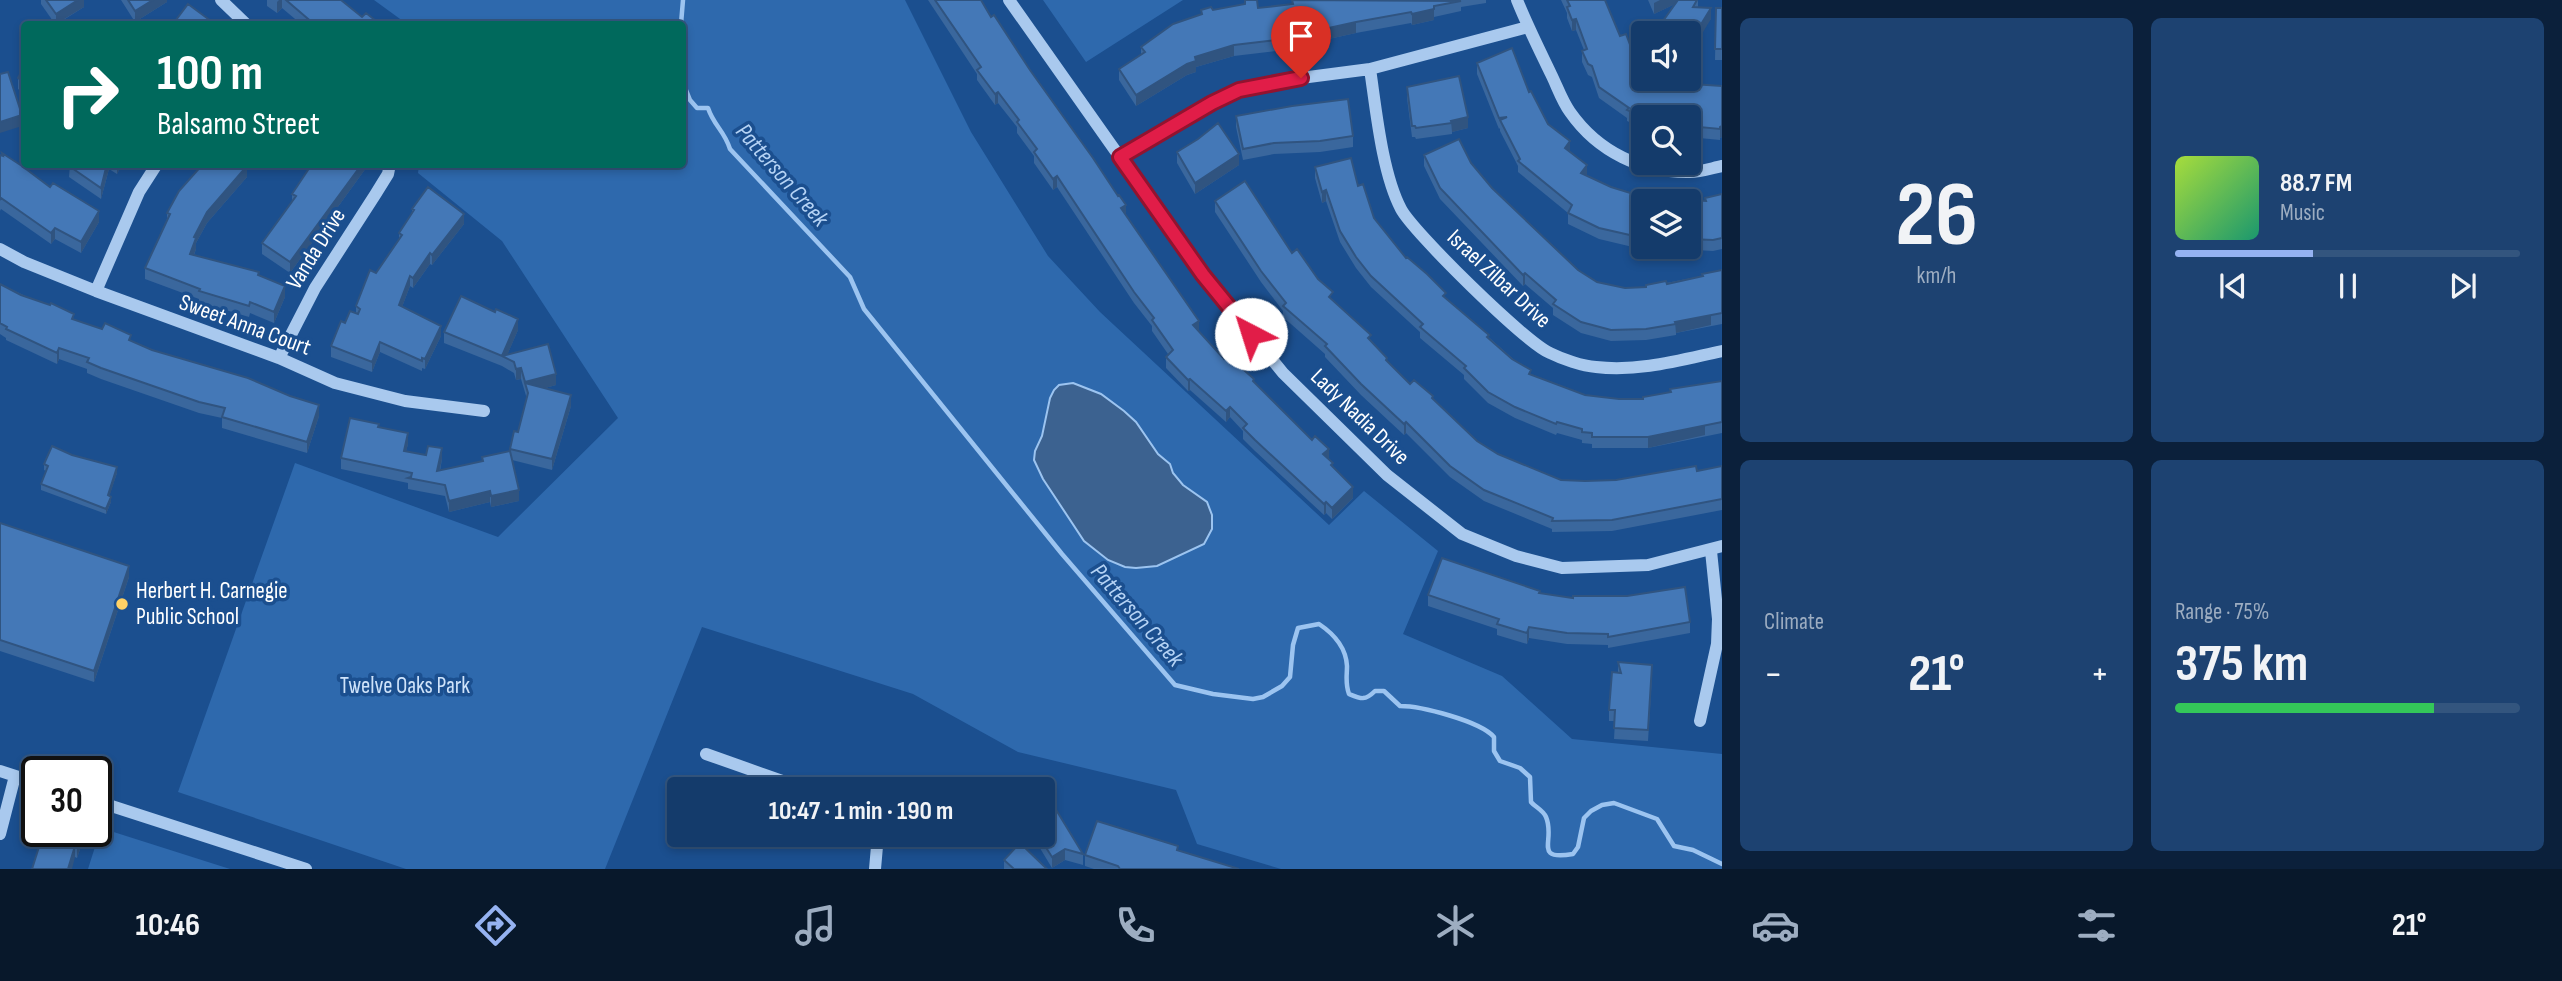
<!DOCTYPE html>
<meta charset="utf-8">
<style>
:root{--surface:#143b6b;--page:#1d4271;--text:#f1f3f6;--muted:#9dadc1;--line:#33557e;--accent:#95b2f1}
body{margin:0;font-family:"Sofia Sans Condensed",sans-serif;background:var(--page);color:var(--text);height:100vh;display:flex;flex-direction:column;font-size:26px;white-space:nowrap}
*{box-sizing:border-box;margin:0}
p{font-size:23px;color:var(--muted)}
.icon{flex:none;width:38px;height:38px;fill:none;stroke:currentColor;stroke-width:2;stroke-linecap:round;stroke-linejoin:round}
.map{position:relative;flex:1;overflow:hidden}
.details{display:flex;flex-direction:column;gap:18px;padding:18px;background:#0b203b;width:840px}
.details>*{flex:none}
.guide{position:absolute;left:21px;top:21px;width:665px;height:147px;border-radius:7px;box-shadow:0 4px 10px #0003,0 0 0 2px var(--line);background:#00695c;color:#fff;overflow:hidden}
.fabs{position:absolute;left:1631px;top:21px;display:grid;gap:14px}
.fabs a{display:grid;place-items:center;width:70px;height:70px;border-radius:7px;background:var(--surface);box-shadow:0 4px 10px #0003,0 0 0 2px var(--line);font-size:35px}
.speed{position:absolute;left:21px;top:756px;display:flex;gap:14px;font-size:35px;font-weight:700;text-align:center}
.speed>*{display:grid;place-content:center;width:91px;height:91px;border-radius:50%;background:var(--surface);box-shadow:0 4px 10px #0003,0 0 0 2px var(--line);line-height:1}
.speed .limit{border:4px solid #111;border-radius:10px;background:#fff;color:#111}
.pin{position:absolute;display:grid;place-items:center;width:60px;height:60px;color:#fff;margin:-72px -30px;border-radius:50% 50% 50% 0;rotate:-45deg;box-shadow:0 0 7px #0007}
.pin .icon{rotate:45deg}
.me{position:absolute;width:77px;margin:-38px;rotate:320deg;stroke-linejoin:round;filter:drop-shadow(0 0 5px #0008)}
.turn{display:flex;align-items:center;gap:24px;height:147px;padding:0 21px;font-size:32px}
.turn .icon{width:91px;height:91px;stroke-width:2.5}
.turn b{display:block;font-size:49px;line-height:60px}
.big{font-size:52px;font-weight:700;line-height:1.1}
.details .widget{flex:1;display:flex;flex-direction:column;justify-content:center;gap:10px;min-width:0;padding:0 24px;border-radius:10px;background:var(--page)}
.details .dial{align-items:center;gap:0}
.dial b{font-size:91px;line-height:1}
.song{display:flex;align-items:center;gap:21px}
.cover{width:84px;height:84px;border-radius:10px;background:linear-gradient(135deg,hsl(80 70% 55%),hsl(160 70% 35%))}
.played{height:7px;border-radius:4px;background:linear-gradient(90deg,var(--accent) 40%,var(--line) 40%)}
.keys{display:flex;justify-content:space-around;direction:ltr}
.heat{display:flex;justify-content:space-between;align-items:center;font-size:38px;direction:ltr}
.charge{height:10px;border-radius:5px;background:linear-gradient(90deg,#34c759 75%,var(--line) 0)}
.details .tiles{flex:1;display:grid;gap:18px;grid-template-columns:repeat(2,1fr)}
.trip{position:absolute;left:667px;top:777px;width:388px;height:70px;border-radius:7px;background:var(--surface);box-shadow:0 4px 10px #0003,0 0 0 2px var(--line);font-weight:700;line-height:70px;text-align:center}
.dock{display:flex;height:112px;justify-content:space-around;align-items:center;background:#08182b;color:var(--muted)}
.dock .icon{width:49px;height:49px}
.dock .active{color:var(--accent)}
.dock b{font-size:32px;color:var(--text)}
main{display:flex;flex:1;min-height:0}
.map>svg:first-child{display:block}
.green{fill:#2e69ad}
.water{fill:#3c6290;stroke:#9cc4f0;stroke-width:2}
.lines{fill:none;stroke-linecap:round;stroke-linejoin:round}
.stream{stroke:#9cc4f0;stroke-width:4.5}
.minor{stroke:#a9c9ee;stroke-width:12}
.wall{fill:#3a679d}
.shaded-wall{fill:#305480}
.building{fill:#4478b7;stroke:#305480;stroke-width:2}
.route-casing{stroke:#92132f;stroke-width:18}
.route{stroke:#e11d48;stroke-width:12}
.poi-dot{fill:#ffd166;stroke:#1b4f8f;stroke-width:2.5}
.labels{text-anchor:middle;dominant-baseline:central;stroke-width:7;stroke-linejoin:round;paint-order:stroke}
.street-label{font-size:23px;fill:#fff;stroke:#1b4f8f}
.poi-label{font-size:23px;fill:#fff;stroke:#1b4f8f;text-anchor:start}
.park-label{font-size:23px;fill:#cfe3fa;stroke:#1b4f8f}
.water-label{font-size:24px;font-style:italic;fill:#b5d3f5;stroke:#1b4f8f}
</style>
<main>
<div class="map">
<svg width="1722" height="869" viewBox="0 0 1722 869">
<rect width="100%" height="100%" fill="#1b4f8f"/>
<path class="green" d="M374,0H905L971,132L1048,256L1100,312L1329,525L1364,491L1438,551L1403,634L1502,676L1572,739L1722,754V869H1281L1197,844L1176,790L1018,752L913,694L702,627L605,869H406L178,792L295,463L498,537L618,418L502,241L418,173L419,165L682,164V24H407Z
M1043,0H1183L1086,62Z
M101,828L230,869H88Z"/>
<path class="water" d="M1073,383L1101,394L1124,411L1136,422L1158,454L1170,464L1173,473L1183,485L1207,502L1212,515V529L1204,544L1157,566L1136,568L1125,567L1108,560L1084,541L1043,479L1034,460L1035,451L1042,436L1050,398L1054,390L1059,385Z"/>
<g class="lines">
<path class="stream" d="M681,24L683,0
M682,80L690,100L697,108H708C714,126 724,130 730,149L850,277L864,309L1062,554L1175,685L1213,694L1253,699L1263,697L1282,686L1290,677L1293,645L1298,628L1319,624C1334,634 1346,647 1347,666C1347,676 1345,683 1349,694C1361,699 1365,701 1375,691H1384L1400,706C1421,706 1480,721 1494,737V751L1500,761L1520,768L1530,777L1531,802C1535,807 1543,810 1546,817C1556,840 1532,861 1573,854L1578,847L1584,818L1591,811L1602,805L1614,803L1657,819L1674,846L1693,850L1722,864"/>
<path class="minor" d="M221,0L246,24
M1009,0L1203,275L1283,373L1387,475L1462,534L1516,556L1562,568L1648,565L1722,546
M1517,0C1527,25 1539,49 1551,74C1557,86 1562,101 1570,112C1598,152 1642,173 1690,172C1701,172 1712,168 1722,166
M1370,69C1376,109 1382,173 1401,209C1413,232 1526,343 1550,353C1562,359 1582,366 1596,367C1639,372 1680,360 1722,351
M1120,157L1212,103L1239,90L1278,81L1370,69L1528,27
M0,249L24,262L96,291L279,358L335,383L405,401L484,411
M96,291L139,192L157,164
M279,358L315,288L375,195L388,174L390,164
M1700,721L1717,644L1718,619L1711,551
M706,754L805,789
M0,771L37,783
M96,801L306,869
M0,834L15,776
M875,869L878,835"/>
</g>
<path class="wall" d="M41,0H84V7L57,24H55L41,4Z
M121,0H167V2L135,22Z
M267,0H341L362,17L380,24H301L282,8L277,13L267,6Z
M928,0H981L991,17L1030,70L1126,216L1199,332L1224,359L1254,383L1329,460L1333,467L1353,498L1332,519L1326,513L1324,515L1255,451L1243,439V431L1230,417L1226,422L1190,390L1188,391L1166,368V357L1168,354L1152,331V326L1134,303L1057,187L1053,190L1034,163V156L1017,133V127L998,103L995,105L977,80V74Z
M1292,0H1486V3L1461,7V11L1434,17V20L1412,25L1411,23L1356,33L1292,47V49L1234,56L1196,67V72L1187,75L1136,106L1119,80V69L1141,54V47L1201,14V10L1258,8L1292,4Z
M1561,0H1605L1620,36L1643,79L1722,86V137L1720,138V140L1689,137V140V117H1643V128L1627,121V118L1599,98L1592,77L1588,75L1582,62V51L1584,50L1576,30L1572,31L1567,18V13Z
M1648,0H1698V7L1711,19L1689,33H1658V28L1675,4L1654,14Z
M1716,8H1722V60H1715Z
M1477,63L1529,92L1548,124L1570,152L1587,176L1637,201L1643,202V247H1689V201H1705L1722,194V249L1713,251L1659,248L1658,253L1599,239L1568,224V213L1518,172V166L1500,131V128L1499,129L1477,74Z
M24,67V93L18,89V78Z
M1407,87L1468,128L1452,132V134L1416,139L1415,137H1412L1407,98Z
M1236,116L1353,136V147L1320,152L1274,154L1243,160L1236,127Z
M1198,139L1239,165L1195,194L1177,163V152Z
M2,153L99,222L81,253L55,239L51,244L1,209L0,211V155L2,156Z
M1424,155L1471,163L1492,188L1578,270L1597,282L1625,288L1646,287L1702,276L1722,270V324L1676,333V335L1646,340L1611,341L1581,333L1553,315V308L1525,284L1523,286L1440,199L1424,166Z
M70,164H122L117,174L109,169L101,199L69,177Z
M202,164H249L247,167V177L207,223L196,243V249L194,255L259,276L285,297L274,323L250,313L249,317L199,302V299L145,279V268L167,219V213Z
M310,164H369L290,273L262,254V243L292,202V194L311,165Z
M1315,167L1358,186L1374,218L1406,258L1446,299L1531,375L1585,395L1619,399H1643L1722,381V433L1648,448H1592V444L1582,443V440L1557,433L1556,435L1515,418L1488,403L1464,379V375L1420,338V332L1371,287L1356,268L1340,242L1326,201L1322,203L1315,178Z
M1215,201L1292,253L1333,301L1387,361L1410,384L1433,399L1477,441L1498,454L1561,480L1585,481L1616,480L1697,471L1722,466V510L1612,531L1552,532V529L1484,501L1450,477L1406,433L1404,435L1361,395L1325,357V354L1283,317V311L1261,282L1215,212Z
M412,209L464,224L432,265L430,264L413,288L410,286L402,307L441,336L425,369L422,368V371L380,352L372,372L331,357V346L345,323L356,313V306L376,273L399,240V233L412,213Z
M0,284L74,319L131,341L319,416L307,453L222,428V418L199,413L101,379L87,373V369L59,359L57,364L6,340V338L0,334Z
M518,330L507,355L556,385L545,388L571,406L552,470L512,460L519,501L491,507L490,502L449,512L445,496L408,489V483L341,469V458L379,427L408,444L406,451L442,459L440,471L482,461V457L510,451V449L518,432L527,399L521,379L516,380L514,373L502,366L444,343V332Z
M72,455L117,473L109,496L111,502L106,514L41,490V484L46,471L44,470V464Z
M0,523L129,577L94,682L0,651Z
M1540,594L1690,622V633L1608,648V645L1567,644L1529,638L1527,644L1497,635V629L1428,606V595Z
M1618,662L1652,676L1648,741L1614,739L1615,721H1609V710L1618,673Z
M85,831V835L77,858L75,857L33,866Z
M1032,835H1043L1083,854V865L1065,860L1052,868Z
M1178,851L1239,869H1094L1085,866V855Z
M1004,860L1047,869H1004Z"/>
<path class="shaded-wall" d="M78,0H84V7L56,24V14Z
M153,0H167V2L135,22V11Z
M279,0H282V8L277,13V2Z
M1660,0H1684L1654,14V3Z
M1711,8V19L1689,55V44Z
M1434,9V20L1412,25V14Z
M1576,19V30L1572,31V20Z
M1356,22V33L1292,47V36Z
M1234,45V56L1196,67V72L1187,75L1136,106V95L1195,57Z
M998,92V103L995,105V94Z
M22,115V126L0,133V122Z
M1468,117V128L1452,132L1451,121Z
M1722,126V137L1720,138V140V127Z
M1570,141V152L1565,148Z
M1239,154V165L1195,194V183Z
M107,164H109V169L101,199V188Z
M117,164H122L117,174Z
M243,164H249L247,167V177L207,223L196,243V249L190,265V254L194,237L207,212Z
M362,164H369L290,273V262Z
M1587,165V176L1581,173Z
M1057,176V187L1053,190V179Z
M1326,190V201L1322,203V192Z
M1126,205V216L1121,208Z
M99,211V222L81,253V242Z
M464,214V224L432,265V255Z
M55,228V239L51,244V233Z
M430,253V264L413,288V278Z
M1525,273V284L1523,286V275Z
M410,276V286L399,315V305Z
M285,286V297L274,323V312Z
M1711,314V325L1676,333L1675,322Z
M518,319V330L506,358L502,356V367V356Z
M1199,321V332L1193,325Z
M441,326V336L425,369V359Z
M380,342V352L372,372V362Z
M59,348V359L57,364V353Z
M521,368V379L516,380V369Z
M556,374V385L528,393L525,383V393V382Z
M1190,379V390L1188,391V380Z
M571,395V406L552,470V459Z
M319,405V416L307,453V442Z
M1230,407V417L1226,422V411Z
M1406,422V433L1404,435V424Z
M1705,424V435L1648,448V437Z
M408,433V444L404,462V451Z
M442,448V459L437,482V471Z
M1329,449V459L1323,454Z
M117,467V473L108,501V495Z
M1353,487V498L1332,519V508Z
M519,490V501L491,507V496Z
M490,491V502L449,512V501Z
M111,497V502L106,514V509Z
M1326,502V513L1324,515V504Z
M129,566V577L94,682V671Z
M1529,627V638L1527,644V633Z
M83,831H85V835L77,858V847Z
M75,846V857L72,869H68Z
M1065,849V860L1052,868V857Z"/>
<path class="building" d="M46,0H78L56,14Z
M128,0H153L135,11Z
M286,0H341L362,17L366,13L380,24H314Z
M935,0H981L991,17L994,15L1030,70L1093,158L1118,196L1119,195L1126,205L1121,208L1199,321L1193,325L1224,359L1227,355L1254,379L1253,381L1312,440L1315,436L1329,449L1323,454L1333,463L1331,465L1353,487L1332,508L1326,502L1324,504L1255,440L1243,428L1247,424L1230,407L1226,411L1190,379L1188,380L1166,357L1173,350L1152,320L1154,318L1134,292L1057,176L1053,179L1034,152L1037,149L1017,122L1019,120L998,92L995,94L977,70L981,67Z
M1245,0H1257L1258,8L1293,4L1292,0L1461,1L1434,6V9L1412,14L1411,12L1356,22L1292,36V38L1234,45L1195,57L1196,61L1187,64L1136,95L1119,69L1145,52L1141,47L1173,24L1202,14L1201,10L1211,7L1213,10L1245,4Z
M1567,0H1605L1620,36L1626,34L1635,58L1643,64V79H1679L1693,81V84L1722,86V126L1720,127V129L1689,126V129V117H1643L1627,110L1629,108L1599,87L1592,66L1588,64L1582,51L1587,49L1576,19L1572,20L1567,7L1570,6Z
M1678,0H1697L1693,7L1711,8L1689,44V33H1667L1658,28Z
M188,4L215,24H173Z
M1716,8H1722V49H1715Z
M1512,48L1529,92L1531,91L1548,124L1570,141L1565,148L1587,165L1581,173L1611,187L1637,195L1635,201L1643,202V238L1599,228L1568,213L1572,205L1518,161L1520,159L1500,120L1507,117L1499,118L1477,63Z
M24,67V82L18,78Z
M8,72L22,115L0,122V74Z
M1459,76L1468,117L1451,121L1452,123L1416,128L1415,126H1412L1407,87Z
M1348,99L1353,136L1320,141L1274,143L1243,149L1236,116L1292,106Z
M1218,123L1239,154L1195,183L1177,152L1198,139Z
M1459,139L1471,163L1492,188L1578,270L1597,282L1625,288L1646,287V285L1666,281L1667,284L1703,276L1702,274L1722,270V313L1675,322L1676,324L1646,329L1611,330L1581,322L1553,304L1556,300L1525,273L1523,275L1440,188L1424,155Z
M2,153L22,166L50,187L53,183L99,211L81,242L55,228L51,233L1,198L0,200V155L3,156Z
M1351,158L1358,186L1363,184L1374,218L1406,258L1407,257L1427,274L1446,293L1443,296L1489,335L1487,337L1512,359L1531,370L1529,374L1585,395L1619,399H1643V397L1671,392L1670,389L1722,381V422L1648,437H1592V433L1582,432V429L1557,422L1556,424L1515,407L1488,392L1464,368L1466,366L1420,327L1423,324L1371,276L1356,257L1340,231L1326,190L1322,192L1315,167Z
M70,164H107L101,188L69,166Z
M203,164H246L247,166L207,212L194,237L196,238L190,254L259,272L258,275L285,286L274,312L250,302L249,306L199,291L200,289L145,268L170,214L167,213L179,191Z
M312,164H362L290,262L262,243L296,196L292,194Z
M1245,181L1292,253L1297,249L1318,279L1333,292L1329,297L1371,335L1368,338L1387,358L1386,360L1410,384L1414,380L1433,396L1432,398L1477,441L1498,454L1561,480L1585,481L1616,480L1696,466L1697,471L1722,466V499L1612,520L1552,521L1553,518L1484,490L1450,466L1406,422L1404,424L1361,384L1325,346L1327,344L1283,306L1286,303L1261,271L1215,201Z
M428,187L464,214L432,255L430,253L413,278L410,276L399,305L441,326L425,359L422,358V361L380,342L372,362L331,346L341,321L345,323L350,311L358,314L360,309L356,306L370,270L376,273L402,235L399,233L414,210L412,209Z
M1722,194V238L1713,240L1689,239V201H1671V199L1706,201L1705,198Z
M0,284L21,295L50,305L51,303L74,314L72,319L102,329L105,323L131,335L129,340L152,350L248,378L290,396L319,405L307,442L222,417L225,408L199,402L101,368L87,362L89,358L59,348L57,353L6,329L7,327L0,323Z
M461,296L495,312L496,309L518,319L502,356L444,332Z
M548,344L556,374L525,382L521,368L516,369L514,362L502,356Z
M525,383L571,395L552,459L510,449L514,431L518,432L528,393Z
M350,418L379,424L378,427L408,433L404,451L426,455L428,446L442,448L437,471L483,461L482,457L510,451L519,490L491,496L490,491L449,501L445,485L408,478L411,477L412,473L341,458Z
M52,446L72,455L117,467L108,495L111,497L106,509L41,484L48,466L44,464Z
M0,523L129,566L94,671L0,640Z
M1442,558L1540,591L1539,593L1573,598V596H1627L1685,587L1690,622L1608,637V634L1567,633L1529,627L1527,633L1497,624L1499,619L1428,595Z
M1618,662L1652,665L1648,730L1614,728L1615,710H1609L1612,672L1621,673Z
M1055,808L1083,854L1065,849L1052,857L1038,835H1043V815Z
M1097,821L1178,846L1177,850L1239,869H1120L1118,866L1085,855Z
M44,831H83L77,847L75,846L68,869H32Z
M1020,843L1047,869H1014L1004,860Z"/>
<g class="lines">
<g class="route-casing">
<path id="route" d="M1251,334L1203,275L1120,157L1212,103L1239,90L1301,78"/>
</g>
<use href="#route" class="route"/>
</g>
<circle class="poi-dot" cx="122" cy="604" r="7"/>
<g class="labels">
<g class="street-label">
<text transform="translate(316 249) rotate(-58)">Vanda Drive</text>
<text transform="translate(1499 279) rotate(43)">Israel Zilbar Drive</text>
<text transform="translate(245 325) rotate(20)">Sweet Anna Court</text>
<text transform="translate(1360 417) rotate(44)">Lady Nadia Drive</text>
</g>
<g class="poi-label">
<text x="136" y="591">Herbert H. Carnegie<tspan x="136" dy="26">Public School</tspan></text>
</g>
<g class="park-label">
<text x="405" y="686">Twelve Oaks Park</text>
</g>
<g class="water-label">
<text transform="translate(782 175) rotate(49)">Patterson Creek</text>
<text transform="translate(1137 615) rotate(49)">Patterson Creek</text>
</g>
</g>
</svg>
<div class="fabs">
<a><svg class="icon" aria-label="sound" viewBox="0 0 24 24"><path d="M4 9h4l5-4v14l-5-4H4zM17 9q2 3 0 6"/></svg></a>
<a><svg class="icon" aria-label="search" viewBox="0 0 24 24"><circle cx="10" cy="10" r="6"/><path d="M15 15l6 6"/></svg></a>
<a><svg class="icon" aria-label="layers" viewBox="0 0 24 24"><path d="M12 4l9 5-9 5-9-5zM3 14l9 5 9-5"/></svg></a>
</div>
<div class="speed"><div class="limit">30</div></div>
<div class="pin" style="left:1301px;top:78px;background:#d93025"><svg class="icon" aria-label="arrive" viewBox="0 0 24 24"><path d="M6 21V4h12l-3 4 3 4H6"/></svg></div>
<svg class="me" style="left:1251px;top:334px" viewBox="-20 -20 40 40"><circle r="19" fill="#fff"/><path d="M0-13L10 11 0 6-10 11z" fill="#e11d48"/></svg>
<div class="trip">10:47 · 1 min · 190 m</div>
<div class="guide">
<div class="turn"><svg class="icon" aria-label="right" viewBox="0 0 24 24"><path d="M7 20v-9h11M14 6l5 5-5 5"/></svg><div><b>100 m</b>Balsamo Street</div></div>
</div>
</div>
<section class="details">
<div class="tiles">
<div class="widget dial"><b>26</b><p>km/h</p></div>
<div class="widget">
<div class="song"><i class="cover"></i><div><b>88.7 FM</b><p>Music</p></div></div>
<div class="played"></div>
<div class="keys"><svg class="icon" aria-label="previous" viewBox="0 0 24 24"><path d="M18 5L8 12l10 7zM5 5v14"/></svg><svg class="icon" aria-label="pause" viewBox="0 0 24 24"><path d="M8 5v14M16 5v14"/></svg><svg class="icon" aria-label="next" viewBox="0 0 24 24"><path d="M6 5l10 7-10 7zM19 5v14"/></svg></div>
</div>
<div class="widget"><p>Climate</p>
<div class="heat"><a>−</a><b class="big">21°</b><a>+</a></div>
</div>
<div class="widget"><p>Range · 75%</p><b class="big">375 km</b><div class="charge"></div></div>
</div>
</section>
</main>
<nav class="dock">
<b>10:46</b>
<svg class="icon active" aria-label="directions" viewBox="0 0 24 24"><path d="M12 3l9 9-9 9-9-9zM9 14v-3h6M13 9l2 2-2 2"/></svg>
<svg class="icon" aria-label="music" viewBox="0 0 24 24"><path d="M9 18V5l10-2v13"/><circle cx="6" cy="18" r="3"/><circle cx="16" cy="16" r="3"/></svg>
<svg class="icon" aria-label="phone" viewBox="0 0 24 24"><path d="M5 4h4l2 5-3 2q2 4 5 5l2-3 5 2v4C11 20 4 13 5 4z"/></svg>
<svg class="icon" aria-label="climate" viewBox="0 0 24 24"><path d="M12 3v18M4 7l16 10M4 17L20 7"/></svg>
<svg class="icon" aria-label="car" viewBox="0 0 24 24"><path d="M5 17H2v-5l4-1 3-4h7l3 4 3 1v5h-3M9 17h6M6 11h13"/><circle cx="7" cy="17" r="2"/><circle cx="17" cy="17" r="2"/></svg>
<svg class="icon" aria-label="filters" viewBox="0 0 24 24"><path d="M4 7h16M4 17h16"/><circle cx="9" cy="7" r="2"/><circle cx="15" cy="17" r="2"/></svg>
<b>21°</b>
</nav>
